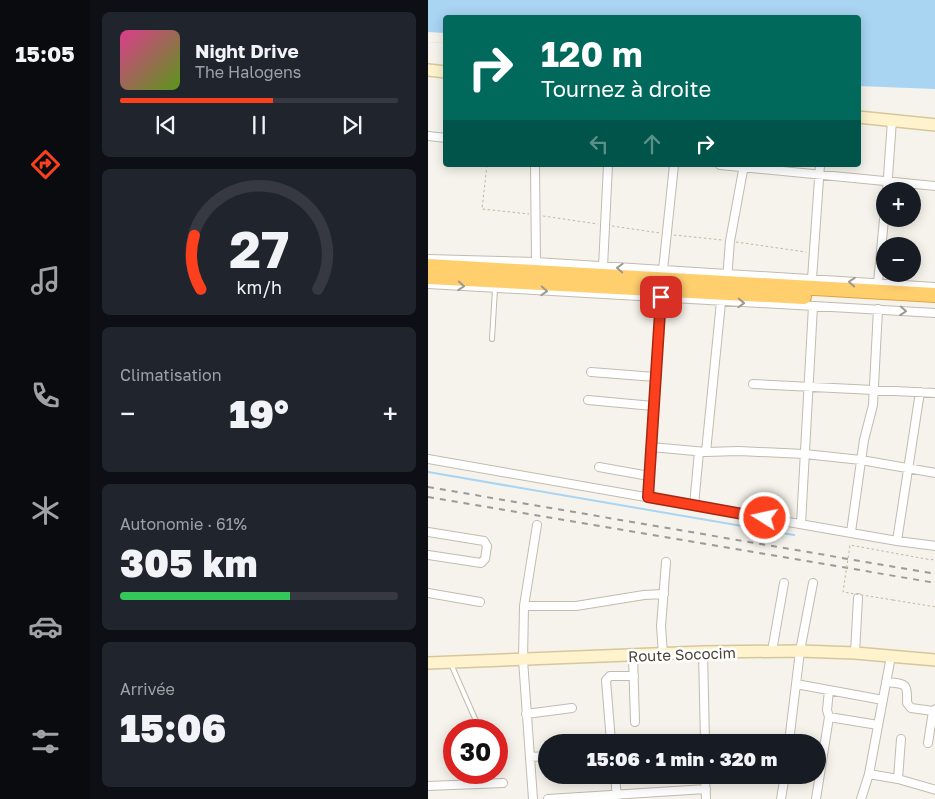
<!DOCTYPE html>
<html lang="fr">
<meta charset="utf-8">
<style>
:root{--surface:#171b24;--page:#20242c;--text:#f1f3f6;--muted:#9ea1a6;--line:#363941;--accent:#fc3f1d}
body{margin:0;font-family:"Golos Text",sans-serif;background:var(--page);color:var(--text);height:100vh;display:flex;flex-direction:column;font-size:19px;white-space:nowrap}
*{box-sizing:border-box;margin:0}
p{font-size:16px;color:var(--muted)}
.icon{flex:none;width:28px;height:28px;fill:none;stroke:currentColor;stroke-width:2;stroke-linecap:round;stroke-linejoin:round}
.map{position:relative;flex:1;overflow:hidden}
.drawer{display:flex;flex-direction:column;gap:12px;padding:12px;background:#0d0f14;width:338px}
.drawer>*{flex:none}
.guide{position:absolute;left:15px;top:15px;width:418px;height:152px;border-radius:5px;box-shadow:0 2px 12px #0003;background:#00695c;color:#fff;overflow:hidden}
.fabs{position:absolute;left:448px;top:182px;display:grid;gap:10px}
.fabs a{display:grid;place-items:center;width:45px;height:45px;border-radius:50%;background:var(--surface);box-shadow:0 2px 12px #0003;font-size:25px}
.speed{position:absolute;left:15px;top:719px;display:flex;gap:10px;font-size:25px;font-weight:700;text-align:center}
.speed>*{display:grid;place-content:center;width:65px;height:65px;border-radius:50%;background:var(--surface);box-shadow:0 2px 12px #0003;line-height:1}
.speed .limit{border:8px solid #d22;background:#fff;color:#111}
.pin{position:absolute;display:grid;place-items:center;width:42px;height:42px;color:#fff;margin:-21px;border-radius:10px;box-shadow:0 2px 8px #0006}
.me{position:absolute;width:55px;margin:-28px;rotate:280deg;stroke-linejoin:round;filter:drop-shadow(0 0 4px #0008)}
.turn{display:flex;align-items:center;gap:18px;height:105px;padding:0 15px;font-size:22px}
.turn .icon{width:65px;height:65px;stroke-width:2.5}
.turn b{display:block;font-size:35px;line-height:42px}
.lanes{display:flex;align-items:center;height:48px;padding:0 15px;background:#0003;justify-content:center;gap:25px;direction:ltr}
.lanes .off{opacity:.35}
.big{font-size:38px;font-weight:800;line-height:1.1}
.drawer .card{flex:1;display:flex;flex-direction:column;justify-content:center;gap:8px;min-width:0;padding:0 18px;border-radius:8px;background:var(--page)}
.drawer .dial{align-items:center;gap:0}
.dial svg{height:130px;overflow:visible;fill:none;stroke:var(--line);stroke-width:7;stroke-linecap:round;text-anchor:middle}
.dial text{fill:var(--text);stroke:none}
.song{display:flex;align-items:center;gap:15px}
.cover{width:60px;height:60px;border-radius:8px;background:linear-gradient(135deg,hsl(330 70% 55%),hsl(90 70% 35%))}
.played{height:5px;border-radius:2px;background:linear-gradient(90deg,var(--accent) 55%,var(--line) 55%)}
.keys{display:flex;justify-content:space-around;direction:ltr}
.heat{display:flex;justify-content:space-between;align-items:center;font-size:28px;direction:ltr}
.charge{height:8px;border-radius:4px;background:linear-gradient(90deg,#34c759 61%,var(--line) 0)}
.trip{position:absolute;left:110px;top:734px;width:288px;height:50px;border-radius:25px;background:var(--surface);box-shadow:0 2px 12px #0003;font-weight:800;line-height:50px;text-align:center}
main{display:flex;flex:1;min-height:0}
.dock{display:flex;flex-direction:column;width:90px;justify-content:space-around;align-items:center;background:#090b0e;color:var(--muted)}
.dock .icon{width:35px;height:35px}
.dock .on{color:var(--accent)}
.dock b{font-size:22px;color:var(--text)}
.map>svg:first-child{display:block}
.water{fill:#a9d4f2}
.pier{fill:#f6f3ec}
.lines{fill:none;stroke-linecap:round;stroke-linejoin:round}
.stream{stroke:#a9d4f2;stroke-width:2}
.lane-casing{stroke:#c2bbae;stroke-width:6}
.street-casing{stroke:#c2bbae;stroke-width:10}
.secondary-casing{stroke:#d6c79b;stroke-width:14}
.highway-casing{stroke:#e0a43c;stroke-width:16}
.path{stroke:#c4b79f;stroke-width:1;stroke-dasharray:2.5 2.5;stroke-linecap:butt}
.lane{stroke:#fff;stroke-width:4}
.street{stroke:#fff;stroke-width:8}
.secondary{stroke:#fff3cd;stroke-width:11}
.highway{stroke:#ffcf6e;stroke-width:14}
.rail{stroke:#9a9a9a;stroke-width:2;stroke-dasharray:6 6;stroke-linecap:butt}
.path-bridge{stroke:#c4b79f;stroke-width:1;stroke-dasharray:2.5 2.5;stroke-linecap:butt}
.oneway{stroke:#9c9892}
.route-casing{stroke:#a42913;stroke-width:12}
.route{stroke:#fc3f1d;stroke-width:9}
.labels{text-anchor:middle;dominant-baseline:central;stroke-width:5;stroke-linejoin:round;paint-order:stroke}
.street-label{font-size:15px;fill:#4b4439;stroke:#fff}
</style>
<main>
<nav class="dock">
<b>15:05</b>
<svg class="icon on" aria-label="directions" viewBox="0 0 24 24"><path d="M12 3l9 9-9 9-9-9zM9 14v-3h6M13 9l2 2-2 2"/></svg>
<svg class="icon" aria-label="music" viewBox="0 0 24 24"><path d="M9 18V5l10-2v13"/><circle cx="6" cy="18" r="3"/><circle cx="16" cy="16" r="3"/></svg>
<svg class="icon" aria-label="phone" viewBox="0 0 24 24"><path d="M5 4h4l2 5-3 2q2 4 5 5l2-3 5 2v4C11 20 4 13 5 4z"/></svg>
<svg class="icon" aria-label="climate" viewBox="0 0 24 24"><path d="M12 3v18M4 7l16 10M4 17L20 7"/></svg>
<svg class="icon" aria-label="car" viewBox="0 0 24 24"><path d="M5 17H2v-5l4-1 3-4h7l3 4 3 1v5h-3M9 17h6M6 11h13"/><circle cx="7" cy="17" r="2"/><circle cx="17" cy="17" r="2"/></svg>
<svg class="icon" aria-label="filters" viewBox="0 0 24 24"><path d="M4 7h16M4 17h16"/><circle cx="9" cy="7" r="2"/><circle cx="15" cy="17" r="2"/></svg>
</nav>
<section class="drawer">
<div class="card">
<div class="song"><i class="cover"></i><div><b>Night Drive</b><p>The Halogens</p></div></div>
<div class="played"></div>
<div class="keys"><svg class="icon" aria-label="previous" viewBox="0 0 24 24"><path d="M18 5L8 12l10 7zM5 5v14"/></svg><svg class="icon" aria-label="pause" viewBox="0 0 24 24"><path d="M8 5v14M16 5v14"/></svg><svg class="icon" aria-label="next" viewBox="0 0 24 24"><path d="M6 5l10 7-10 7zM19 5v14"/></svg></div>
</div>
<div class="card dial"><svg viewBox="0 0 100 80">
<path d="M14 69A42 42 0 1 1 86 69"/>
<path d="M14 69A42 42 0 0 1 10 36" stroke="#fc3f1d"/>
<text x="50" y="56" font-size="32" font-weight="700">27</text>
<text x="50" y="72" font-size="11">km/h</text>
</svg></div>
<div class="card"><p>Climatisation</p>
<div class="heat"><a>−</a><b class="big">19°</b><a>+</a></div>
</div>
<div class="card"><p>Autonomie · 61%</p><b class="big">305 km</b><div class="charge"></div></div>
<div class="card"><p>Arrivée</p><b class="big">15:06</b></div>
</section>
<div class="map">
<svg width="508" height="799" viewBox="0 0 508 799">
<rect width="100%" height="100%" fill="#f6f3ec"/>
<path class="water" d="M0,0H507V89L430,86V18H18L17,43L0,42Z"/>
<path class="pier" d="M0,32L17,33V43L0,42Z"/>
<g class="lines">
<path class="stream" d="M0,472L366,535"/>
<g class="lane-casing">
<path id="lane" d="M64,339L67,289
M23,664L52,730
M36,784L42,772"/>
</g>
<g class="street-casing">
<path id="street" d="M0,136L18,138
M107,165L108,262
M292,165L508,186
M459,191L464,120
M0,259L108,262L508,287
M175,267L180,165
M235,270L246,165
M299,279L302,241L316,165
M384,279L392,165
M450,283L456,219
M0,284L508,313
M163,372L227,377
M325,384L508,393
M160,400L225,406
M223,447L278,452L311,451L377,454L433,460L508,473
M278,452L293,302
M0,459L469,541L508,546
M171,467L221,476
M220,497L233,297
M266,505L271,452
M373,524L385,306
M0,532L56,541L59,546L57,559L53,563L0,555
M423,532L436,440L445,405L450,309
M469,541L492,392
M0,593L52,602
M96,606H148L216,595L236,594
M344,651L356,583
M275,652L277,742
M427,653L430,598
M235,654L233,626L238,562
M205,656L207,722
M458,682C477,684 480,682 479,703L483,708L505,711L508,709
M368,684L455,700
M98,714L144,708
M401,717L450,725
M183,742L178,680L182,676H206
M347,742H361
M361,742L372,651L385,583
M500,743L505,711
M102,757L119,756
M441,774L470,779L508,790
M187,775L189,799
M277,775L278,799
M470,779L473,739
M0,786L75,783
M105,799L95,660L96,606L109,525
M120,799L278,789
M353,799L357,775
M388,799L401,717L399,710L401,690
M433,799L441,774L463,656"/>
</g>
<g class="secondary-casing">
<path id="secondary" d="M0,70L18,72
M430,117L508,125
M0,663L275,652L372,651L427,653L508,660"/>
</g>
<g class="highway-casing">
<path id="highway" d="M0,266L508,295
M0,277L376,297"/>
</g>
<path class="path" d="M59,165L54,209L101,214
M115,216L170,224
M184,226L232,233
M246,235L294,240
M308,242L378,252
M498,559L508,560
M465,600L508,607"/>
<use href="#lane" class="lane"/>
<use href="#street" class="street"/>
<use href="#secondary" class="secondary"/>
<use href="#highway" class="highway"/>
<path class="rail" d="M0,487L508,574
M0,497L508,583"/>
<path class="path-bridge" d="M465,600L415,592L422,545L498,559"/>
</g>
<defs><path id="oneway-chevron" d="M-2-3.5L2.5 0L-2 3.5" fill="none" stroke-width="1.6" stroke-linecap="round" stroke-linejoin="round" transform="scale(1.25)"/></defs>
<g class="oneway">
<use href="#oneway-chevron" transform="translate(192 268) rotate(-177)"/>
<use href="#oneway-chevron" transform="translate(424 282) rotate(-176)"/>
<use href="#oneway-chevron" transform="translate(33 286) rotate(4)"/>
<use href="#oneway-chevron" transform="translate(116 291) rotate(3)"/>
<use href="#oneway-chevron" transform="translate(313 303) rotate(2)"/>
<use href="#oneway-chevron" transform="translate(475 311) rotate(4)"/>
</g>
<g class="lines">
<g class="route-casing">
<path id="route" d="M233,297L220,497L337,518"/>
</g>
<use href="#route" class="route"/>
</g>
<g class="labels">
<g class="street-label">
<text transform="translate(254 654) rotate(-2)">Route Sococim</text>
</g>
</g>
</svg>
<div class="fabs">
<a>+</a>
<a>−</a>
</div>
<div class="speed"><div class="limit">30</div></div>
<div class="pin" style="left:233px;top:297px;background:#d93025"><svg class="icon" aria-label="arrive" viewBox="0 0 24 24"><path d="M6 21V4h12l-3 4 3 4H6"/></svg></div>
<svg class="me" style="left:337px;top:518px" viewBox="-20 -20 40 40"><circle r="17" fill="#fc3f1d" stroke="#fff" stroke-width="3"/><path d="M0-11L8 9 0 5-8 9z" fill="#fff"/></svg>
<div class="trip">15:06 · 1 min · 320 m</div>
<div class="guide">
<div class="turn"><svg class="icon" aria-label="right" viewBox="0 0 24 24"><path d="M7 20v-9h11M14 6l5 5-5 5"/></svg><div><b>120 m</b>Tournez à droite</div></div>
<div class="lanes"><svg class="icon off" aria-label="left" viewBox="0 0 24 24"><path d="M17 20v-9H6M10 6l-5 5 5 5"/></svg><svg class="icon off" aria-label="ahead" viewBox="0 0 24 24"><path d="M12 20V5M6 11l6-6 6 6"/></svg><svg class="icon" aria-label="right" viewBox="0 0 24 24"><path d="M7 20v-9h11M14 6l5 5-5 5"/></svg></div>
</div>
</div>
</main>
